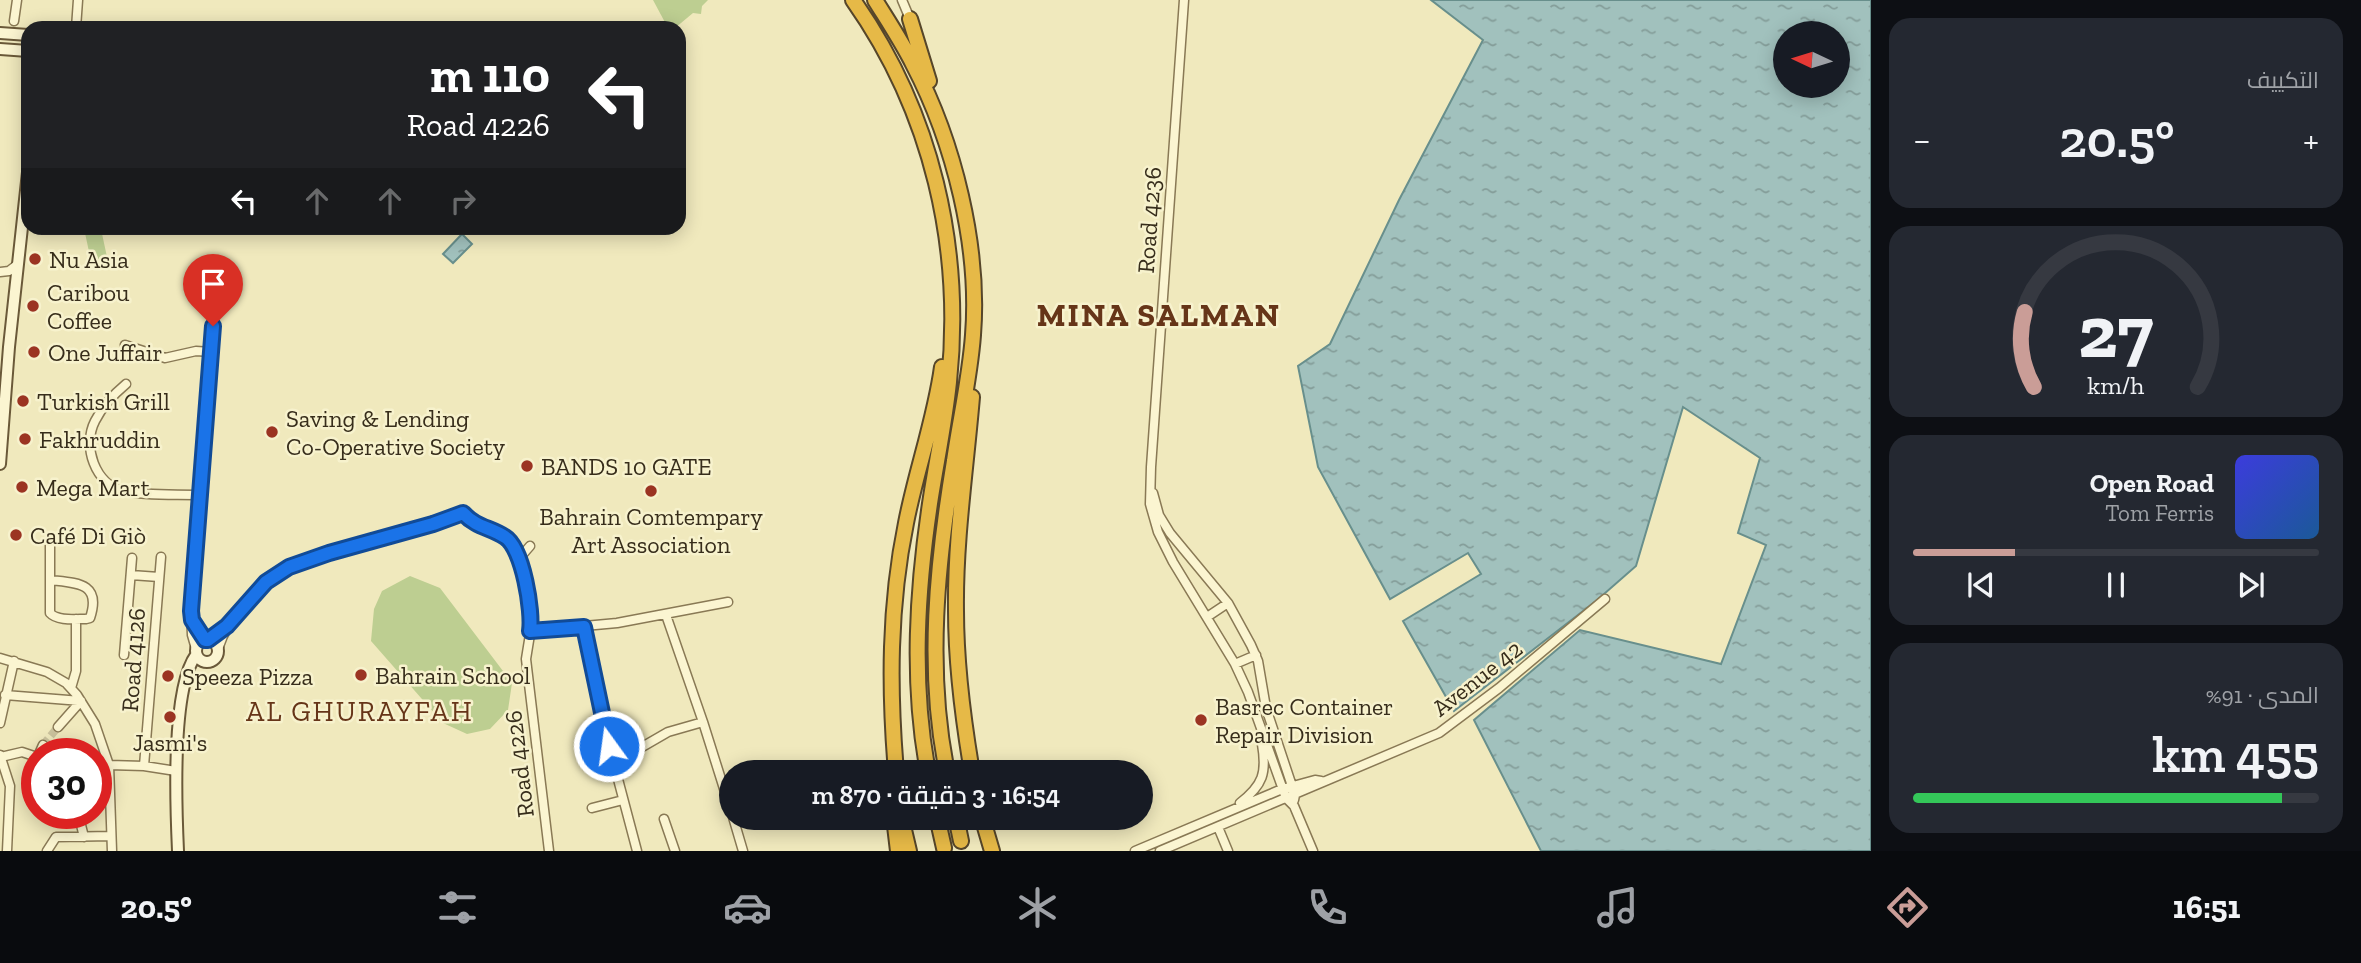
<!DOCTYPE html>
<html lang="ar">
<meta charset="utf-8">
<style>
:root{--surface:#171b24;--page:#242831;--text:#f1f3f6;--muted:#9ea1a6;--line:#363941;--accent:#ca9d97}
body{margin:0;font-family:"Zilla Slab",Cairo,serif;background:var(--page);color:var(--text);direction:rtl;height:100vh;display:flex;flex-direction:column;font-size:26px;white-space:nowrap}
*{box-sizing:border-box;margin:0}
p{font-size:23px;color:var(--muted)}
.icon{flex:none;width:38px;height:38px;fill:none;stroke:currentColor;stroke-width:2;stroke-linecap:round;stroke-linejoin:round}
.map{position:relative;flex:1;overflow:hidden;direction:ltr}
.side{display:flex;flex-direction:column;gap:18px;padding:18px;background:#0d0f14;width:490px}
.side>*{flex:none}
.banner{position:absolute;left:21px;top:21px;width:665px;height:214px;border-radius:21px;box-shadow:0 4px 18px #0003;direction:rtl;background:#202124;color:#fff;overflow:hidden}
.needle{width:46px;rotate:274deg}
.tools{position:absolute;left:1773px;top:21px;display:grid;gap:14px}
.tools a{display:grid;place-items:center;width:77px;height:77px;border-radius:50%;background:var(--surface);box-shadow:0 4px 18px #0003;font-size:35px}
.speed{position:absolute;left:21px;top:738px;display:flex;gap:14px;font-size:35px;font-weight:700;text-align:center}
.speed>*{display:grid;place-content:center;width:91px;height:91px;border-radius:50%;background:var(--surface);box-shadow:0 4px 18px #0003;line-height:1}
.speed .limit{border:10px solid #d22;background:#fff;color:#111}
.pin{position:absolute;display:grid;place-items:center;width:60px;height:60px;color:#fff;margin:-72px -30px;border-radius:50% 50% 50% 0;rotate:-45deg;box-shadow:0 0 7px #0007}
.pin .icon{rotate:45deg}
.me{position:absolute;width:77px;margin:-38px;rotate:346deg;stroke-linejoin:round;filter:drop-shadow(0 0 5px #0008)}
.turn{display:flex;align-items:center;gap:24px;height:147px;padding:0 21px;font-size:32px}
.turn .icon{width:91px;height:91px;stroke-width:2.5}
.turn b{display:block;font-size:49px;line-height:60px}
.lanes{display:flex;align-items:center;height:66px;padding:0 21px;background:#0003;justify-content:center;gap:35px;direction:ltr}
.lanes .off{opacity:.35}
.big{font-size:52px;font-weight:600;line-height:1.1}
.side .tile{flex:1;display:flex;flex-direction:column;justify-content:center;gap:10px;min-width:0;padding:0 24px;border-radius:21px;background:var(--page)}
.side .dial{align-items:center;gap:0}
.dial svg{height:182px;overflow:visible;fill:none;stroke:var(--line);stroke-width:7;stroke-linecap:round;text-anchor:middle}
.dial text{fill:var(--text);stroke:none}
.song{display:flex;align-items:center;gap:21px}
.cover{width:84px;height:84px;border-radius:10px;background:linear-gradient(135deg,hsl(240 70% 55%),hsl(210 70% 35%))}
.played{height:7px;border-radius:4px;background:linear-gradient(90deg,var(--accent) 25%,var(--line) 25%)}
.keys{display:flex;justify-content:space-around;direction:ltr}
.heat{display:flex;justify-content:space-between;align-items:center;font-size:38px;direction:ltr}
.charge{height:10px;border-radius:5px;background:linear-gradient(90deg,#34c759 91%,var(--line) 0)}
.trip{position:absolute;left:719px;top:760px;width:434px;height:70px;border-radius:35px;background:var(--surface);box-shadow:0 4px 18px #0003;font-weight:600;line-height:70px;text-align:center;direction:rtl}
.tab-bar{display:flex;height:112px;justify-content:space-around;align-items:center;background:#090b0e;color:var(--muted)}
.tab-bar .icon{width:49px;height:49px}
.tab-bar .selected{color:var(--accent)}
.tab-bar b{font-size:32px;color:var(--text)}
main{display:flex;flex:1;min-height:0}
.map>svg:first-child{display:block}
.green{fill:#bdce91}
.water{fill:url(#water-ripples);stroke:#688f8c;stroke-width:2;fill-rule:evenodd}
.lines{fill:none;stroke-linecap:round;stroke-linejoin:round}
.street-tunnel{stroke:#cbc39d;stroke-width:8;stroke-dasharray:8 4;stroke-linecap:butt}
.street-casing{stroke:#897955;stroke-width:11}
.secondary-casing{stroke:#6a5939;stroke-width:14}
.highway-casing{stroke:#56462a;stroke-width:18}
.street{stroke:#fbf5d1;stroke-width:8}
.secondary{stroke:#fbf5d1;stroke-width:10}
.highway{stroke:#e6b947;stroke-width:14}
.route-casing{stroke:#114b97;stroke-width:18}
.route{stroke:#1a73e8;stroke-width:12}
.poi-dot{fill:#9b3422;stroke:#f7f2cd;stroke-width:2.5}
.labels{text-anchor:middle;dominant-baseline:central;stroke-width:5;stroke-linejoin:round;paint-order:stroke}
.street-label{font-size:24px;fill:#372d1b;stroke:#f7f2cd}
.poi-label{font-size:24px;fill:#372d1b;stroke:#f7f2cd;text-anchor:start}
.quarter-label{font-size:28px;letter-spacing:2px;fill:#663518;stroke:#f7f2cd}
.district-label{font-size:32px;font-weight:bold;letter-spacing:2px;fill:#663518;stroke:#f7f2cd}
</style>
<main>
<section class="side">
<div class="tile"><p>التكييف</p>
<div class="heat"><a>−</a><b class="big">20.5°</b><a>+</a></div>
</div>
<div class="tile dial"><svg viewBox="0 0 100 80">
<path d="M14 69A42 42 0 1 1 86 69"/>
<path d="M14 69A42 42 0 0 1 10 36" stroke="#ca9d97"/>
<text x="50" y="56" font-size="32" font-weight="700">27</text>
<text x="50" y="72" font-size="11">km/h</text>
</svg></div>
<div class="tile">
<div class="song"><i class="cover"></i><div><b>Open Road</b><p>Tom Ferris</p></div></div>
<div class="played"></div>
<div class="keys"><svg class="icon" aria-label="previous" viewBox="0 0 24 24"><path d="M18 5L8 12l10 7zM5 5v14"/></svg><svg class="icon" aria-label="pause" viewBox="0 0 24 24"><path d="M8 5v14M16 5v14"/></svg><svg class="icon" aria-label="next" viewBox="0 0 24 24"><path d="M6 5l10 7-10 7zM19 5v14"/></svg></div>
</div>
<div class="tile"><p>المدى · 91%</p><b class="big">455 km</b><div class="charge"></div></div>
</section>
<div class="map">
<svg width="1871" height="851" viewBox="0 0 1871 851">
<defs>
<pattern id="water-ripples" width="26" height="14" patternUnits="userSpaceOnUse" patternTransform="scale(1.75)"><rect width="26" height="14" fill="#a1c1bd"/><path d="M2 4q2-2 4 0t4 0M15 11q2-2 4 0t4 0" fill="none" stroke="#849d99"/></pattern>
</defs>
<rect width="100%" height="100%" fill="#f0e9bd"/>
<path class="green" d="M653,0H708L702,6L701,14L693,13L675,28H668Z
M101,229L107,257L91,261L85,233Z
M410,576L440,588L512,683L508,710L490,729L467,734L443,723L371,641L374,609L382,591Z"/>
<path class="water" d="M1431,0H1871V851H1541L1474,720L1580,630L1721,664L1766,545L1738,533L1760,458L1683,407L1636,566L1596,601L1454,711L1403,621L1481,574L1468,553L1390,599L1318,467L1298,366L1330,344L1399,200L1483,40ZM1785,33H1838V86H1785Z
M462,234L472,244L453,263L443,254Z"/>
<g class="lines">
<path class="street-tunnel" d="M43,745L58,727"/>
<g class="street-casing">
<path id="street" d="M902,0L910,19
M1184,0L1151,467L1150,504L1158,532L1173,562L1235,664L1248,692L1286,798L1294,806L1313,851
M14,21L17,0
M76,28L78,0
M0,272L9,271L18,264
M125,345L165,358L196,351L211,352
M126,384C114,394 102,407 95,421C82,446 95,485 124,491C146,496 177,494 200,495
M1153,493L1159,515L1170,533L1228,603L1251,645L1258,661L1266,708L1295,795L1294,800
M50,541V613C57,621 75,619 86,619L90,618C102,582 76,583 50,580
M520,564L523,554L530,546
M131,575L159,577
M666,615L703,722L732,814
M1207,617L1228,603
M193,623L205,640
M584,627L605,730L637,851
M530,631L617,623L728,602
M208,640L227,626
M196,649L192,635L191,611L216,275
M218,649C228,616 263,578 295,565L433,524L463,513L475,525L509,541L514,548L527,586L532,622L526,659L549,851
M124,655L132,558
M0,658L47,672L66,683L77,695L95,724L109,765L112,851
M1235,664L1256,655
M71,688L76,671V619
M5,695L81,701
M0,723L14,661
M58,727L81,701
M39,754L43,745
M0,755L10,786L7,851
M1,757L22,752L37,757
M613,761L623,758L668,732L703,722
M109,765L144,766L176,771
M144,766L161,557
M1240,803C1263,785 1267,773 1262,744
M592,808L623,800
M73,814L80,821L84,837
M733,817L743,851
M664,819L675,851
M1218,827L1228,851
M47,851L56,837L111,836
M1135,851L1282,789L1315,780L1321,781
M1160,851L1439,733L1499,688L1605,599"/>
</g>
<g class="secondary-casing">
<path id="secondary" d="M0,33L28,35
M0,49L28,51
M0,464L9,347L28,172
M196 651a11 11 0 1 1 22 0a11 11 0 1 1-22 0Z
M178,851C176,807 171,689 196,655"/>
</g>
<g class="highway-casing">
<path id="highway" d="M853,0C932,112 963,247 949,382C945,421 937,459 931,497C917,588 911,681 928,772
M875,0C888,21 902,42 913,64C954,142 980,247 973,335C970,377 960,419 954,461C937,563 926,669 947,772
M910,19L929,81
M896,772C889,688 889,606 906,523C916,471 935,419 942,367
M972,772C963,719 956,666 956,611C955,540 966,468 972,397
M901,817L909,851
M937,817L944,848
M956,817L961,841
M982,817L992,851
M895,826L898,851"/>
</g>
<use href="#street" class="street"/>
<use href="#secondary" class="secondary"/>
<use href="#highway" class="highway"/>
</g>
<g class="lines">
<g class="route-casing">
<path id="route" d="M213,326L191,611L192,620L205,640H208L227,626L266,582L289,567L329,553L433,524L463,513C477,528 490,527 505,537C523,548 533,612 530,631L584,627L609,746"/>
</g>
<use href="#route" class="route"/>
</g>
<g class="poi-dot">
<circle cx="35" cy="259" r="7"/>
<circle cx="33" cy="306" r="7"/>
<circle cx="34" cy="352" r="7"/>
<circle cx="23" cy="401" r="7"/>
<circle cx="272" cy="432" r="7"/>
<circle cx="25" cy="439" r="7"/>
<circle cx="527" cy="466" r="7"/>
<circle cx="22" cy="487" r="7"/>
<circle cx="651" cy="491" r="7"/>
<circle cx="16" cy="535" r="7"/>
<circle cx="361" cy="675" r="7"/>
<circle cx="168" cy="676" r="7"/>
<circle cx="170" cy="717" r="7"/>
<circle cx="1201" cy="720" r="7"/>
</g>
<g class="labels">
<g class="street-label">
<text transform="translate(1149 220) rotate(-86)">Road 4236</text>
<text transform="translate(133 660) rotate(-86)">Road 4126</text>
<text transform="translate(1477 678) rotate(-38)">Avenue 42</text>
<text transform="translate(519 764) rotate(-97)">Road 4226</text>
</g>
<g class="poi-label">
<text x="49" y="259">Nu Asia</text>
<text x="47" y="292">Caribou<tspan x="47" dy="28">Coffee</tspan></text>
<text x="48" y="352">One Juffair</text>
<text x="37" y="401">Turkish Grill</text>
<text x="286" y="418">Saving &amp; Lending<tspan x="286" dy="28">Co-Operative Society</tspan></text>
<text x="39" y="439">Fakhruddin</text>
<text x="541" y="466">BANDS 10 GATE</text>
<text x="36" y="487">Mega Mart</text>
<text x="651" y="516" text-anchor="middle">Bahrain Comtempary<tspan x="651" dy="28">Art Association</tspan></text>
<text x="30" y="535">Café Di Giò</text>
<text x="375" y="675">Bahrain School</text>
<text x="182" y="676">Speeza Pizza</text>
<text x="1215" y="706">Basrec Container<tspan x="1215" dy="28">Repair Division</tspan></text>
<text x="170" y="742" text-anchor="middle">Jasmi's</text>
</g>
<g class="quarter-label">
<text x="360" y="711">AL GHURAYFAH</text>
</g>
<g class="district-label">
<text x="1159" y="315">MINA SALMAN</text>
</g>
</g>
</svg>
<div class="tools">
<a><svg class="needle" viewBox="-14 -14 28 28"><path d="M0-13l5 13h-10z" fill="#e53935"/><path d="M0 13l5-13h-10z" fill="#9ea1a6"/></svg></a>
</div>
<div class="speed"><div class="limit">30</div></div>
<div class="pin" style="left:213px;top:326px;background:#d93025"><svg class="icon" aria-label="arrive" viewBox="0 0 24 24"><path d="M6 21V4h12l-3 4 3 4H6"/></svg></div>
<svg class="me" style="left:609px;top:746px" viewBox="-20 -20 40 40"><circle r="17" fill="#1a73e8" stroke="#fff" stroke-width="3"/><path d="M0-11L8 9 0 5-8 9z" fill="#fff"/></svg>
<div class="trip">16:54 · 3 دقيقة · 870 m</div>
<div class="banner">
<div class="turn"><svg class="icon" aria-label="left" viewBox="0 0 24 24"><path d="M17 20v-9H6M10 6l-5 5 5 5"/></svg><div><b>110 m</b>Road 4226</div></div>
<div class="lanes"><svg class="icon" aria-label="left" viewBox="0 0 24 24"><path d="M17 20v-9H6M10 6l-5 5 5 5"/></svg><svg class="icon off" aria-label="ahead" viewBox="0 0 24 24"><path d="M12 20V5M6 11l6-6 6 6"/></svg><svg class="icon off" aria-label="ahead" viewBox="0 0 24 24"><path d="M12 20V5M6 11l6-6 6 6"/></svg><svg class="icon off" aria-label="right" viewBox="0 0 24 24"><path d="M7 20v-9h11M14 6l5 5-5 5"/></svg></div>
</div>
</div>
</main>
<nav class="tab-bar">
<b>16:51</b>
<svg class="icon selected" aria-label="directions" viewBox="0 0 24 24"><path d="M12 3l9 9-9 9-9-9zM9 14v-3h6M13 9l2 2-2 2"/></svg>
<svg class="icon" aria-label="music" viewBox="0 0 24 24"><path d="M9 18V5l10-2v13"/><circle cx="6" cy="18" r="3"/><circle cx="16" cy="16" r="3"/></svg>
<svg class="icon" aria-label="phone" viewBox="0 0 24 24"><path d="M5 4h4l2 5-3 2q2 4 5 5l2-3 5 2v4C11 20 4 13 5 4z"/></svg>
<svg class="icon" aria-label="climate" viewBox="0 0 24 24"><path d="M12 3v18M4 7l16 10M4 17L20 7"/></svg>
<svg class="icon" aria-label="car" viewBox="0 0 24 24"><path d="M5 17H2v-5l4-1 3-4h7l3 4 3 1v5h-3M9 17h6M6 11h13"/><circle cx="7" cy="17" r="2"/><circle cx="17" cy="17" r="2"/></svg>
<svg class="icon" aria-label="filters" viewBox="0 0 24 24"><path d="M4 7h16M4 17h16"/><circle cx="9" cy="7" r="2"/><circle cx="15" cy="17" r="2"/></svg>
<b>20.5°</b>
</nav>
